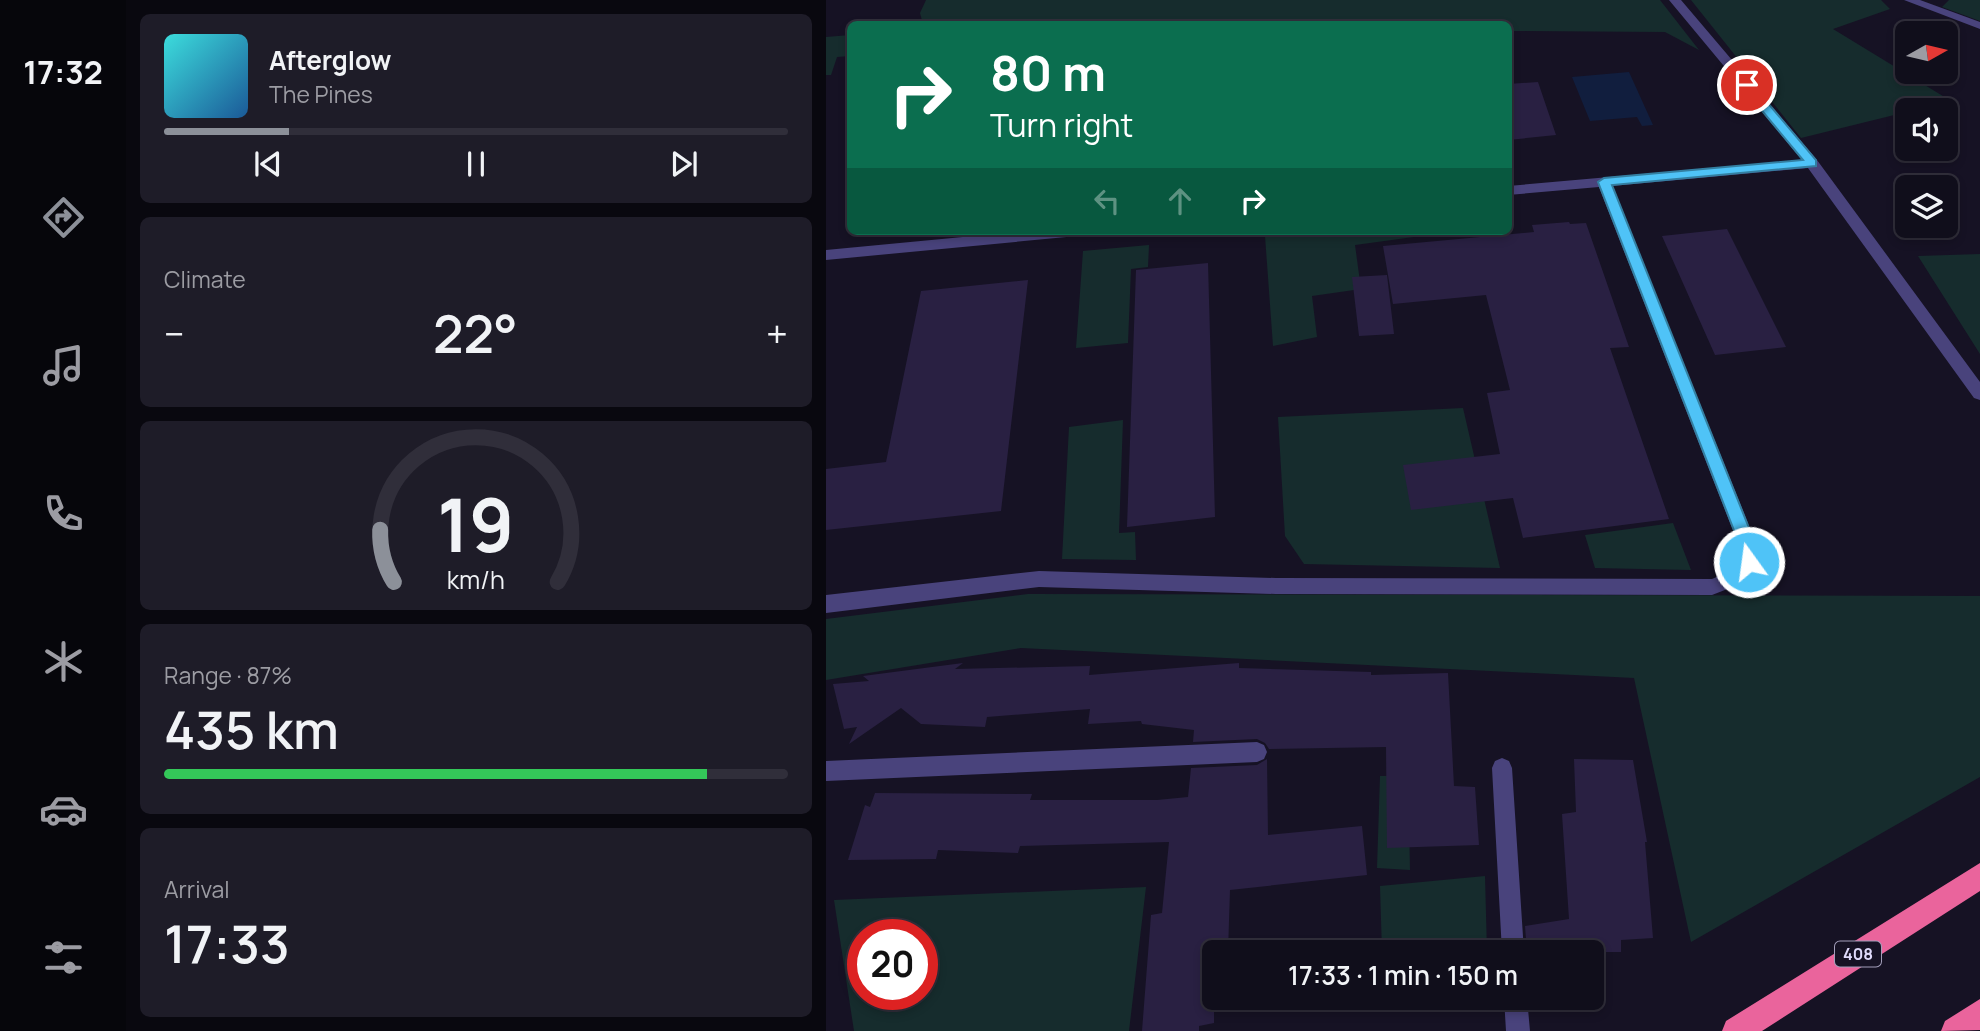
<!DOCTYPE html>
<meta charset="utf-8">
<style>
:root{--surface:#100e1b;--page:#1e1c28;--text:#f1f3f6;--muted:#9c9ca3;--line:#302e3a;--accent:#8c9099}
body{margin:0;font-family:Manrope,sans-serif;background:var(--page);color:var(--text);height:100vh;display:flex;flex-direction:column;font-size:26px;white-space:nowrap}
*{box-sizing:border-box;margin:0}
p{font-size:23px;color:var(--muted)}
.icon{flex:none;width:38px;height:38px;fill:none;stroke:currentColor;stroke-width:2;stroke-linecap:round;stroke-linejoin:round}
.map{position:relative;flex:1;overflow:hidden}
.side{display:flex;flex-direction:column;gap:14px;padding:14px;background:#09080f;width:700px}
.side>*{flex:none}
.hud{position:absolute;left:21px;top:21px;width:665px;height:214px;border-radius:10px;box-shadow:0 4px 10px #0003,0 0 0 2px var(--line);background:#0b6e4f;color:#fff;overflow:hidden}
.needle{width:46px;rotate:82deg}
.controls{position:absolute;left:1069px;top:21px;display:grid;gap:14px}
.controls a{display:grid;place-items:center;width:63px;height:63px;border-radius:10px;background:var(--surface);box-shadow:0 4px 10px #0003,0 0 0 2px var(--line);font-size:35px}
.speed{position:absolute;left:21px;top:919px;display:flex;gap:14px;font-size:35px;font-weight:700;text-align:center}
.speed>*{display:grid;place-content:center;width:91px;height:91px;border-radius:50%;background:var(--surface);box-shadow:0 4px 10px #0003,0 0 0 2px var(--line);line-height:1}
.speed .limit{border:10px solid #d22;background:#fff;color:#111}
.pin{position:absolute;display:grid;place-items:center;width:60px;height:60px;color:#fff;margin:-30px;border:4px solid #fff;border-radius:50%;box-shadow:0 2px 7px #0007}
.me{position:absolute;width:77px;margin:-38px;rotate:346deg;stroke-linejoin:round;filter:drop-shadow(0 0 5px #0008)}
.turn{display:flex;align-items:center;gap:24px;height:147px;padding:0 28px;font-size:32px}
.turn .icon{width:91px;height:91px;stroke-width:2.5}
.turn b{display:block;font-size:49px;line-height:60px}
.lanes{display:flex;align-items:center;height:66px;padding:0 28px;background:#0003;justify-content:center;gap:35px;direction:ltr}
.lanes .off{opacity:.35}
.big{font-size:52px;font-weight:600;line-height:1.1}
.side .widget{flex:1;display:flex;flex-direction:column;justify-content:center;gap:10px;min-width:0;padding:0 24px;border-radius:10px;background:var(--page)}
.side .dial{align-items:center;gap:0}
.dial svg{height:182px;overflow:visible;fill:none;stroke:var(--line);stroke-width:7;stroke-linecap:round;text-anchor:middle}
.dial text{fill:var(--text);stroke:none}
.song{display:flex;align-items:center;gap:21px}
.cover{width:84px;height:84px;border-radius:10px;background:linear-gradient(135deg,hsl(180 70% 55%),hsl(210 70% 35%))}
.played{height:7px;border-radius:4px;background:linear-gradient(90deg,var(--accent) 20%,var(--line) 20%)}
.keys{display:flex;justify-content:space-around;direction:ltr}
.heat{display:flex;justify-content:space-between;align-items:center;font-size:38px;direction:ltr}
.charge{height:10px;border-radius:5px;background:linear-gradient(90deg,#34c759 87%,var(--line) 0)}
.trip{position:absolute;left:376px;top:940px;width:402px;height:70px;border-radius:10px;background:var(--surface);box-shadow:0 4px 10px #0003,0 0 0 2px var(--line);font-weight:600;line-height:70px;text-align:center}
main{display:flex;flex:1;min-height:0}
.menu{display:flex;flex-direction:column;width:126px;justify-content:space-around;align-items:center;background:#06060b;color:var(--muted)}
.menu .icon{width:49px;height:49px}
.menu .active{color:var(--accent)}
.menu b{font-size:32px;color:var(--text)}
.map>svg:first-child{display:block}
.green{fill:#162c2d;fill-rule:evenodd}
.water{fill:#111e3e}
.building{fill:#292042}
.lines{fill:none;stroke-linecap:round;stroke-linejoin:round}
.minor{fill:#49437c;fill-rule:evenodd}
.highway{fill:#ea649c;fill-rule:evenodd}
.route{fill:#4fc3f7;stroke:#337fa1;stroke-width:2}
.labels{text-anchor:middle;dominant-baseline:central;stroke-width:7;stroke-linejoin:round;paint-order:stroke}
.shield{fill:#161224;stroke:#a39eba;stroke-width:2}
.shield-label{font-size:16px;font-weight:bold;fill:#dfdafa}
</style>
<main>
<nav class="menu">
<b>17:32</b>
<svg class="icon active" aria-label="directions" viewBox="0 0 24 24"><path d="M12 3l9 9-9 9-9-9zM9 14v-3h6M13 9l2 2-2 2"/></svg>
<svg class="icon" aria-label="music" viewBox="0 0 24 24"><path d="M9 18V5l10-2v13"/><circle cx="6" cy="18" r="3"/><circle cx="16" cy="16" r="3"/></svg>
<svg class="icon" aria-label="phone" viewBox="0 0 24 24"><path d="M5 4h4l2 5-3 2q2 4 5 5l2-3 5 2v4C11 20 4 13 5 4z"/></svg>
<svg class="icon" aria-label="climate" viewBox="0 0 24 24"><path d="M12 3v18M4 7l16 10M4 17L20 7"/></svg>
<svg class="icon" aria-label="car" viewBox="0 0 24 24"><path d="M5 17H2v-5l4-1 3-4h7l3 4 3 1v5h-3M9 17h6M6 11h13"/><circle cx="7" cy="17" r="2"/><circle cx="17" cy="17" r="2"/></svg>
<svg class="icon" aria-label="filters" viewBox="0 0 24 24"><path d="M4 7h16M4 17h16"/><circle cx="9" cy="7" r="2"/><circle cx="15" cy="17" r="2"/></svg>
</nav>
<section class="side">
<div class="widget">
<div class="song"><i class="cover"></i><div><b>Afterglow</b><p>The Pines</p></div></div>
<div class="played"></div>
<div class="keys"><svg class="icon" aria-label="previous" viewBox="0 0 24 24"><path d="M18 5L8 12l10 7zM5 5v14"/></svg><svg class="icon" aria-label="pause" viewBox="0 0 24 24"><path d="M8 5v14M16 5v14"/></svg><svg class="icon" aria-label="next" viewBox="0 0 24 24"><path d="M6 5l10 7-10 7zM19 5v14"/></svg></div>
</div>
<div class="widget"><p>Climate</p>
<div class="heat"><a>−</a><b class="big">22°</b><a>+</a></div>
</div>
<div class="widget dial"><svg viewBox="0 0 100 80">
<path d="M14 69A42 42 0 1 1 86 69"/>
<path d="M14 69A42 42 0 0 1 8 46" stroke="#8c9099"/>
<text x="50" y="56" font-size="32" font-weight="700">19</text>
<text x="50" y="72" font-size="11">km/h</text>
</svg></div>
<div class="widget"><p>Range · 87%</p><b class="big">435 km</b><div class="charge"></div></div>
<div class="widget"><p>Arrival</p><b class="big">17:33</b></div>
</section>
<div class="map">
<svg width="1154" height="1031" viewBox="0 0 1154 1031">
<rect width="100%" height="100%" fill="#161224"/>
<path class="green" d="M100,0H834L873,50L839,32L683,31L682,24H97L94,13Z
M865,0H1055L1064,9L1007,29L1125,101L975,138Z
M1123,0H1154V21L1116,7Z
M24,35V56L11,57L5,75H0V37Z
M486,231H594L595,236L529,245L535,289L486,296L491,337L447,346L439,236Z
M323,245L322,267L305,269L302,343L250,348L257,251Z
M1154,254V354L1092,256Z
M637,408L674,568L478,564L459,536L452,417Z
M297,420L293,533L309,532L310,560L236,559L243,427Z
M847,523L865,570L769,568L759,535Z
M202,594L1154,596V777L865,942L808,678L195,648L0,680V619Z
M554,776H582L584,870L551,868Z
M659,876L661,952H556L554,886Z
M320,887L303,1031H28L8,900ZM37,934H96V994H37Z"/>
<path class="water" d="M803,72L827,125L816,126L811,117L764,121L746,77Z"/>
<path class="building" d="M712,82L730,135L682,140V84Z
M743,222L744,224L760,223L803,347L784,348L843,519L697,538L687,498L585,510L577,465L674,454L661,393L684,390L660,295L567,304L557,246L708,232L706,225Z
M901,229L960,347L889,355L836,236Z
M382,263L389,517L301,527L310,270Z
M561,275L568,334L533,336L526,277Z
M202,280L175,511L0,530V469L60,462L95,291Z
M137,663L129,669L264,666L263,675L413,663V668L545,672V675L622,673L628,786L649,787L653,845L561,848L560,747L443,749L439,743L431,739L367,742L368,730L316,724L315,721L262,724L264,709L161,717L159,727L95,724L75,708L23,744L31,727L18,729L7,684L43,681L37,676Z
M441,759L442,835L536,826L541,875L404,890L402,952H388V1023L373,1026V1031H316L325,915L336,913L343,842L194,846L192,853L112,850L110,859L22,860L39,805L44,807L49,793L206,794L204,800H331L362,797L365,768L431,765Z
M748,759L807,760L821,842H819L827,938L795,940V952H701L699,926L743,919L736,814L750,812Z"/>
<g class="lines">
<path class="minor" d="M843,0H855L991,160L1154,382V400L1148,398L982,168L786,186L926,533L930,564L922,581L886,595L450,594L213,587L0,613V595L213,571L450,578L886,579L909,569L912,556L908,533L773,187L682,195V186L976,160Z
M1078,0H1094L1154,22V29Z
M200,231H258L251,236L0,260V250Z
M431,742L438,745L441,752L438,759L431,762L0,781V761Z
M676,758L683,761L686,768L698,952H676L666,768L669,761Z
M678,998H701L704,1031H680Z"/>
<path class="highway" d="M1154,863V891L936,1031H896L900,1021Z
M1154,999V1030L1115,1031L1119,1021Z"/>
</g>
<path class="route" d="M917,83H925L990,160V166L786,185L925,533L931,562L929,567L923,569L917,567L909,533L772,182L778,178L977,160L917,88Z"/>
<g class="labels">
<rect class="shield" x="1009" y="941.5" width="46" height="25" rx="5"/>
<g class="shield-label">
<text x="1032" y="954">408</text>
</g>
</g>
</svg>
<div class="controls">
<a><svg class="needle" viewBox="-14 -14 28 28"><path d="M0-13l5 13h-10z" fill="#e53935"/><path d="M0 13l5-13h-10z" fill="#9c9ca3"/></svg></a>
<a><svg class="icon" aria-label="sound" viewBox="0 0 24 24"><path d="M4 9h4l5-4v14l-5-4H4zM17 9q2 3 0 6"/></svg></a>
<a><svg class="icon" aria-label="layers" viewBox="0 0 24 24"><path d="M12 4l9 5-9 5-9-5zM3 14l9 5 9-5"/></svg></a>
</div>
<div class="speed"><div class="limit">20</div></div>
<div class="pin" style="left:921px;top:85px;background:#d93025"><svg class="icon" aria-label="arrive" viewBox="0 0 24 24"><path d="M6 21V4h12l-3 4 3 4H6"/></svg></div>
<svg class="me" style="left:923px;top:562px" viewBox="-20 -20 40 40"><circle r="17" fill="#4fc3f7" stroke="#fff" stroke-width="3"/><path d="M0-11L8 9 0 5-8 9z" fill="#fff"/></svg>
<div class="trip">17:33 · 1 min · 150 m</div>
<div class="hud">
<div class="turn"><svg class="icon" aria-label="right" viewBox="0 0 24 24"><path d="M7 20v-9h11M14 6l5 5-5 5"/></svg><div><b>80 m</b>Turn right</div></div>
<div class="lanes"><svg class="icon off" aria-label="left" viewBox="0 0 24 24"><path d="M17 20v-9H6M10 6l-5 5 5 5"/></svg><svg class="icon off" aria-label="ahead" viewBox="0 0 24 24"><path d="M12 20V5M6 11l6-6 6 6"/></svg><svg class="icon" aria-label="right" viewBox="0 0 24 24"><path d="M7 20v-9h11M14 6l5 5-5 5"/></svg></div>
</div>
</div>
</main>
